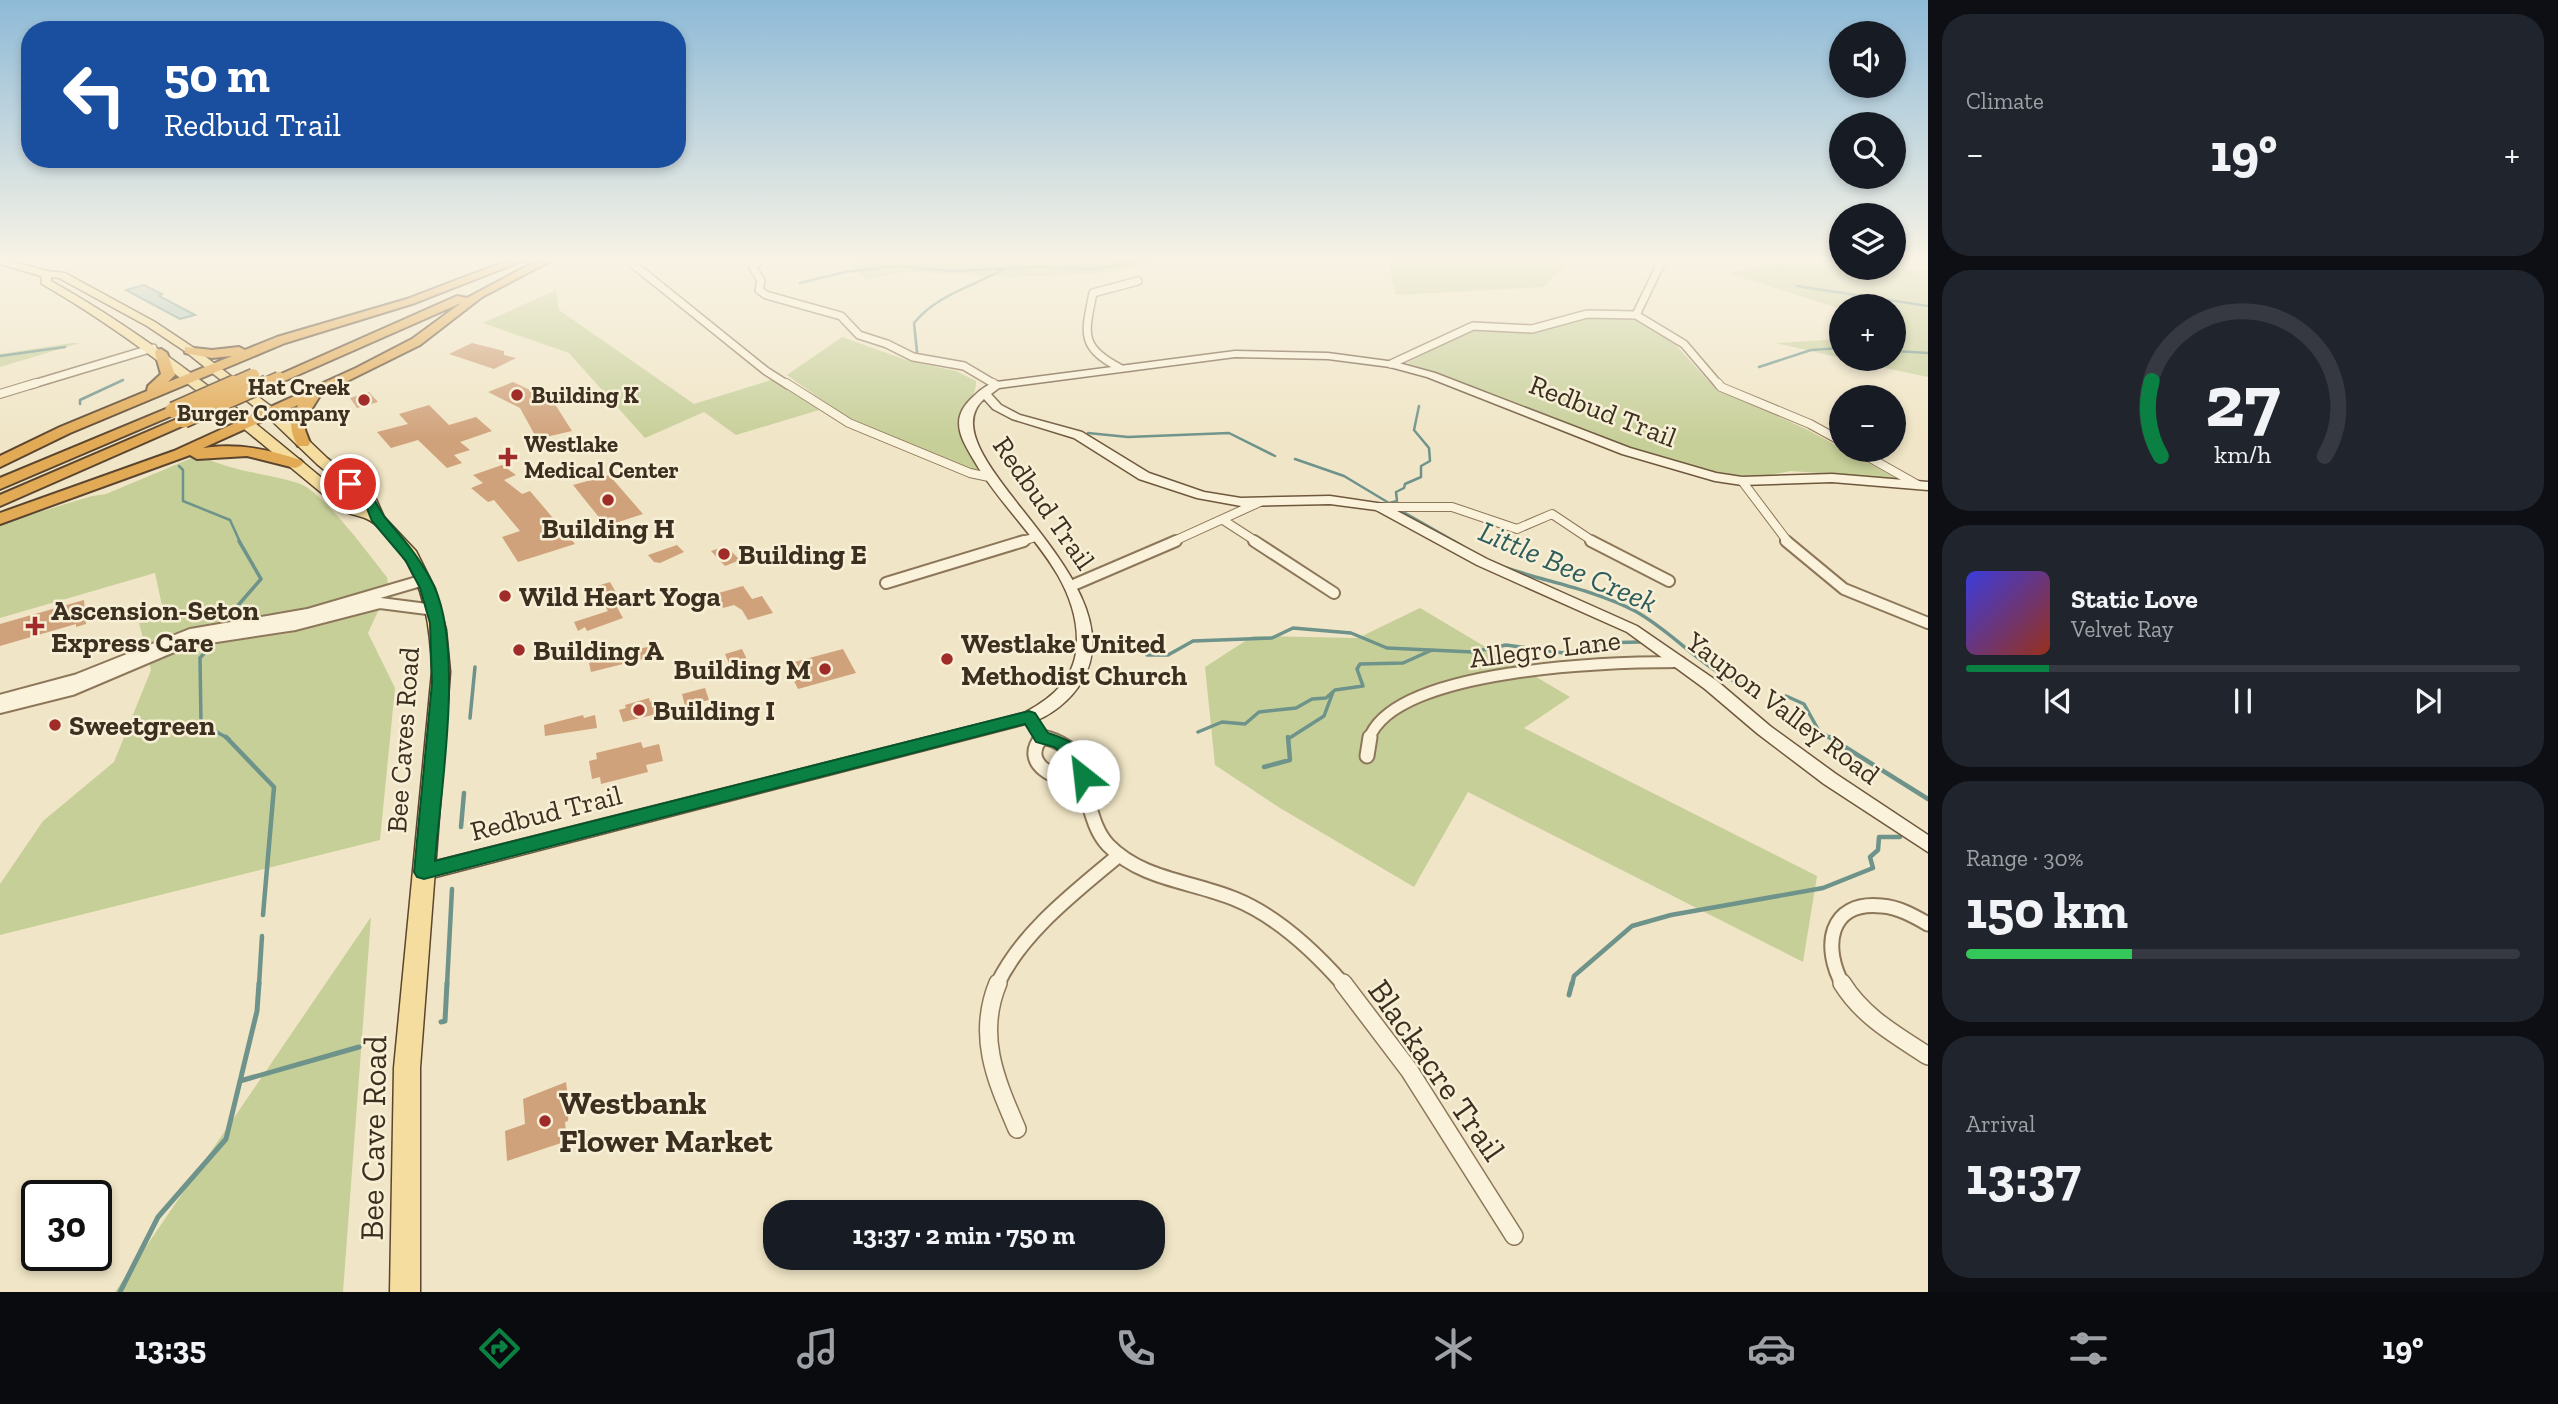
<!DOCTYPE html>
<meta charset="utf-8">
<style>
:root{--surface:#171b24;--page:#20242c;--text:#f1f3f6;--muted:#9ea1a6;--line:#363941;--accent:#0b8043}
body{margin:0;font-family:"Zilla Slab",serif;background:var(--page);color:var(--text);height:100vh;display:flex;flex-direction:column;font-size:26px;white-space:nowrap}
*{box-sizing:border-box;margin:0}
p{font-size:23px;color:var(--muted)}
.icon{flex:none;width:38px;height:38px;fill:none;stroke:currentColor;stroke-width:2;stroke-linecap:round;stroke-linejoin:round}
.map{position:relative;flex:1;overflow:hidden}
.panel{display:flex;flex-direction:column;gap:14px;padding:14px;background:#0d0f14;width:630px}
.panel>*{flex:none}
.hud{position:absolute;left:21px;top:21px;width:665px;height:147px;border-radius:28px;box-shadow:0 4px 10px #0003;background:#1a4fa0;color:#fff;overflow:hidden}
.tools{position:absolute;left:1829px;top:21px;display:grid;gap:14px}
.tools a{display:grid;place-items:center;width:77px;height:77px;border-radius:50%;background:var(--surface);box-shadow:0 4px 10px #0003;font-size:35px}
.speed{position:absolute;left:21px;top:1180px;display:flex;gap:14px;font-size:35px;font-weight:700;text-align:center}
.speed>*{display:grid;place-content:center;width:91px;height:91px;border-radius:50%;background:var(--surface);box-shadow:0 4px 10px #0003;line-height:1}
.speed .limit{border:4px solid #111;border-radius:10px;background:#fff;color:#111}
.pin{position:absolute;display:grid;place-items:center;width:60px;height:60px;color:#fff;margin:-30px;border:4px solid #fff;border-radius:50%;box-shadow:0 2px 7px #0007}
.me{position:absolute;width:77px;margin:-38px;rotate:331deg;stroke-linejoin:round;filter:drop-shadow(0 0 5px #0008)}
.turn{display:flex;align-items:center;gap:24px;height:147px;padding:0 28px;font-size:32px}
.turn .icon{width:91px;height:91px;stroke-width:2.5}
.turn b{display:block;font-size:49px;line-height:60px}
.big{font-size:52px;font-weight:700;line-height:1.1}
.panel .tile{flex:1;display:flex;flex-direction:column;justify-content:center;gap:10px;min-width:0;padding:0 24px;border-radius:28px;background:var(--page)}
.panel .dial{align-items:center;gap:0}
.dial svg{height:182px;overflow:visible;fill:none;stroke:var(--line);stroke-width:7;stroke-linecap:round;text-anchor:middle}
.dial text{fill:var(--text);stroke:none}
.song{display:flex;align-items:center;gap:21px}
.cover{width:84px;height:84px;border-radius:10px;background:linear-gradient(135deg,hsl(240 70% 55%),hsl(10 70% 35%))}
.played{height:7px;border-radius:4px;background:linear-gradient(90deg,var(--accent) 15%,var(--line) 15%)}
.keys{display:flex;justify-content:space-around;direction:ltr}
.heat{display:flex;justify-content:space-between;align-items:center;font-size:38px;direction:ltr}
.charge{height:10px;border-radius:5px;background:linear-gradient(90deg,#34c759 30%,var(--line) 0)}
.trip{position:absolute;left:763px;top:1200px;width:402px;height:70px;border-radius:28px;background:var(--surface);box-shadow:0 4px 10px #0003;font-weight:700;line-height:70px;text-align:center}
.dock{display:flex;height:112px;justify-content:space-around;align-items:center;background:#090b0e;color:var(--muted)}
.dock .icon{width:49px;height:49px}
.dock .current{color:var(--accent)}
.dock b{font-size:32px;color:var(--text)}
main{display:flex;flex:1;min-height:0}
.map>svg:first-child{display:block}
.green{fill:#c7cf99}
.water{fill:#a8c4bd;stroke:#6e938b;stroke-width:2}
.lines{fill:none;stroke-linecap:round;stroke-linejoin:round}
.stream-far3{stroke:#6e938b;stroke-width:2.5}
.stream-far2{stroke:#6e938b;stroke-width:3.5}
.stream-far1{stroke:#6e938b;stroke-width:4.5}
.stream{stroke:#6e938b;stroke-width:5}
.building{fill:#d0a27b}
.street-far4-casing{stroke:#8d775b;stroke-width:10}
.street-far3-casing{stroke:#8d775b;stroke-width:10}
.street-far2-casing{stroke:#8d775b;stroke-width:14}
.street-far1-casing{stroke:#8d775b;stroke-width:17}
.street-casing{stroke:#8d775b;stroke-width:20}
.secondary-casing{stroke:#6f583e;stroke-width:3}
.primary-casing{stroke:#5b452f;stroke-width:3}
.highway-casing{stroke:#5b452f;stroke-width:4}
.street-far4{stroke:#faf2da;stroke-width:7}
.street-far3{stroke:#faf2da;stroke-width:8}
.street-far2{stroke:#faf2da;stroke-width:10}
.street-far1{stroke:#faf2da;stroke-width:13}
.street{stroke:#faf2da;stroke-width:17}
.secondary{fill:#faf2da;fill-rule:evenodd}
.primary{fill:#f4dd9e;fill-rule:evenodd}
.highway{fill:#e2aa55;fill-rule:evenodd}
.highway-bridge-far1-casing{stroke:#5b452f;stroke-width:15;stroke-linecap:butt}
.highway-bridge-casing{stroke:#5b452f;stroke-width:18;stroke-linecap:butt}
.highway-bridge-far1{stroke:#e2aa55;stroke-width:12}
.highway-bridge{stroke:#e2aa55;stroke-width:15}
.route{fill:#0b8043;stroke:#07532c;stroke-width:2}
.poi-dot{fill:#9f2c28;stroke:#f7efd6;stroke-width:2.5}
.labels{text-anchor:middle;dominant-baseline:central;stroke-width:5;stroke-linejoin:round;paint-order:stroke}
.far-poi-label{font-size:23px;font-weight:bold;fill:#3d2f1f;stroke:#f7efd6;text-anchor:start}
.street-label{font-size:28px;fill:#3d2f1f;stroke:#f7efd6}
.poi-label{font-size:28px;font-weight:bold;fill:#3d2f1f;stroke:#f7efd6;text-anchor:start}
.water-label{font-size:30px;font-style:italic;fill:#2e5d5c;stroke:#f7efd6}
.near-street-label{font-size:33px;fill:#3d2f1f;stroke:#f7efd6}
.near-poi-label{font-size:33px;font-weight:bold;fill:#3d2f1f;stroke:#f7efd6;text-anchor:start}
</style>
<main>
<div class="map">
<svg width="1928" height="1292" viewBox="0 0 1928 1292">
<rect width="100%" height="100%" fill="#f0e5c6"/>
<path class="green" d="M847,258H1184L1096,274L1011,277L903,272L865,280Z
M1387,258H1569V261L1544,287L1396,295Z
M1783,262L1928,271V377L1843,359H1894V306H1841V309L1728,273Z
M556,290L559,310L694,404L774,379L819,410L736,435L704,412L645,438L569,353L483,323Z
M1591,317L1635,319L1671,340L1714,387L1810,431L1897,479L1791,471L1759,477L1719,475L1626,448L1499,396L1407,363L1476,328L1536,330Z
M842,337L912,362L956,371L976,381C976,396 969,400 963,412C955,428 972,452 978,467L976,470L949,462L850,420L787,375Z
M1841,339V358L1776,343Z
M72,343H80L0,367V354Z
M199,455C235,473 263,472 298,483C323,491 369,555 387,577L388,586L287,615L174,633L145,646L139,623L164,615L155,573L0,618V524L92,496L106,494Z
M1420,608L1570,697L1524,728L1817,876L1803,962L1468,792L1414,887L1280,808L1215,765L1205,667L1253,636L1358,638Z
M379,609L368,633L395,688L380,840L0,935V884L43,821L114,762L151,670L149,662L178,651L226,639L286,634Z
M371,917L343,1292H115Z"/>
<path class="water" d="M144,285L162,294L159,296L195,315L180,319L126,290Z"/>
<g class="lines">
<path class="stream-far3" d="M800,283L845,272L896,266L953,271L1038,267L1097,269L1146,258
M1797,286L1928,306
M1894,351L1928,353
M917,352L914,323C937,295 971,287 1002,270
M0,356L65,347
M1759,367L1811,350L1841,348
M80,404V400L123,380
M1088,433L1128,437L1229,433L1275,456
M1295,459L1344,476L1389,503L1397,501L1396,492L1404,488L1405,484L1421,477V466L1430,461L1429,448L1414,430L1419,406
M179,466L183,470V501L230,520L240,542
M1400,510L1456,542"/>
<path class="stream-far2" d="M1453,541L1462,546
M1506,568C1548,582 1595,590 1635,611C1677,634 1705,674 1752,688
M236,619L240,615L234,610L261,579L239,541
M215,641L200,658L201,723L229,739
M1147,655H1168L1193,641L1272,638L1293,628L1351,633L1387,648L1473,652L1506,645L1564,653L1589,651L1596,643L1640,642
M1786,696L1804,704L1819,731L1832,739
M470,718L475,667
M1198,732L1222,722L1245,724L1259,712L1296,708L1312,699L1326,698L1335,690L1363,686L1357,669L1360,664L1403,663L1432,650
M1288,739L1324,716L1333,692"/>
<path class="stream-far1" d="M226,737L274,787L263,915
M1829,737L1928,799
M1264,767L1290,760L1288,737
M461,827L464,793
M259,985L262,936
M447,985L452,889
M1572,985L1574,976L1632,926L1671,915L1823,888L1873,868L1870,857L1878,850L1879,837H1900"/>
<path class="stream" d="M1569,995L1572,983
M441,1022L445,1021L447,983
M240,1081L359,1047
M120,1292L158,1217L226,1139L257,1011L259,983"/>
</g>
<path class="building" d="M472,343L504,351V355L516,358L494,369L449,354Z
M513,382L553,401L572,431L537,439L520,408L488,392Z
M369,392L378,402L357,408L350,398Z
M429,405L449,425L476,417L492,431L460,442L470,450L454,455L462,463L447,468L418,440L391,448L377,432L408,424L399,414Z
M502,465L516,475L504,480L522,494L530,491L575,544L518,562L502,537L520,531L494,500L488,502L471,488L483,483L473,475Z
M609,475L643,514L606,526L573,485Z
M677,545L684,552L660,563L654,562L648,555Z
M726,546L740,560L725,566L711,551Z
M610,582L619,598L613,600L623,618L587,631L585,627L578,631L574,622L608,611L594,587Z
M743,586L752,599L762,596L773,613L748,620L742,610L734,605L723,608L715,594Z
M84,600L86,624L76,627V624L0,646V624Z
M656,645L659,655L591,672L589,663L595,659Z
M742,649L752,670L734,675L725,654Z
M843,649L856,673L798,689L791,675L797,667L794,662Z
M705,688L709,700L685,706L682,694Z
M649,698L650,702L656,700L661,713L623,722L619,710L626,708L625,705Z
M583,715L584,718L595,715L597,728L545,736L544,725Z
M641,742L643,748L659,744L663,761L646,765L648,772L601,784L600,777L592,779L589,761L597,759L596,753Z
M566,1082L569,1105L568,1121L565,1122L567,1141L507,1161L505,1131L525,1124L523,1099Z"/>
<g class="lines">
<g class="street-far4-casing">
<path id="street-far4" d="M764,258L753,267L761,281L759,290L766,295L841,316L859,335L887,344L913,357L964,366L996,385
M1659,258L1662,261L1636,315L1684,344L1719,385
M633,264L766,371L788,385
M1391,364L1473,326L1532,329L1587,314L1636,315
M1120,368C1079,347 1085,333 1093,293L1138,281
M30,385L153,348"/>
</g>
<g class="street-far3-casing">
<path id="street-far3" d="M786,383L849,423L970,473L989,477
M993,383L996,385
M1718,383L1721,387L1810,424L1841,441
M0,394L36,383
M1856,450L1918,485
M1742,481L1788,542
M1379,507H1452L1517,529L1552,514L1594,542
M1223,520L1257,542
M1019,542L1036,537
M1172,542L1260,502"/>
</g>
<g class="street-far2-casing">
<path id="street-far2" d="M1254,541L1334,593
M1591,541L1669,581
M1786,541L1844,589L1928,623
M886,583L1024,541
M1071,586L1176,541
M0,700L78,679L191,634L308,614L424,580
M0,708L72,690L171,648L203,639L295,625L380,603L435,610
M1029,717L1042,737L1050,739
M1040,739L1042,737
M1369,739C1394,667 1616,662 1680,662"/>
</g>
<g class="street-far1-casing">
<path id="street-far1" d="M1042,737C1019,764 1057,781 1080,781
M1043,737C1061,741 1074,750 1084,765L1080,781
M1367,756L1370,737
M1080,781C1091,801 1091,827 1108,845C1142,880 1192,881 1235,899C1277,916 1315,952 1344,985
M997,985C1021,933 1075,892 1118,856
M1843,985C1822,948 1828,900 1882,906C1898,907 1914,916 1928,924"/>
</g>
<g class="street-casing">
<path id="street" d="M998,983C976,1036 996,1080 1017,1129
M1343,983L1409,1070L1514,1236
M1842,983C1863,1017 1896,1035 1928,1056"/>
</g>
<g class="secondary-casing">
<path id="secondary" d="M1235,351L1328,353L1395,362L1435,373L1630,448L1716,473L1742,477L1832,474L1928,482V490L1832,482L1742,485L1715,481L1622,454L1427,377L1390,367L1328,359L1235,357L999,388L991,394L1001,405L1020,415L1082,432L1149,473L1204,492L1241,498L1330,496L1384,504L1487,559L1637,626L1717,681L1770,726L1836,774L1928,835V852L1824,784L1758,734L1705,689L1627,632L1477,565L1376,510L1330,504L1241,506L1197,498L1139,479L1074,438L1012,419L993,409L984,399C922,454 1142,579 1082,681C1071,700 1050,717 1029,723L424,880L417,878L414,872L417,866L424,864L1024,713C1054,697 1077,677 1077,640C1077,569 1008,520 975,462C968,450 959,437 959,423C959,412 966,403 974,396C980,390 988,384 996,382Z"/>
</g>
<g class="primary-casing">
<path id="primary" d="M0,258L47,271L65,273L155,322L194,348L281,414L327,458L375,497L384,517L416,551L435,589L446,630L450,672L420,1068V1292H390L394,1068L432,672C431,630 425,585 399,550C390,538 379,524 365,518C356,515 347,514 340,508C243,429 152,347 42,284L41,276L0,264ZM51,277L59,278L147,326L186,352L271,420L317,464L363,502L366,509L354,505C257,424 162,343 51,281Z"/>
</g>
<g class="highway-casing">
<path id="highway" d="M514,258L527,259L415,303L285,343L70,433L0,467V456L60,427L147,391L148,386L161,374L155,353L156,350L161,349L167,353L175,375L168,382L232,356L212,358L185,353V347L212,350L239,347L245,350L277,337L407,299Z
M542,258H556L482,297L420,345L321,394L306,418L305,430L310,443L308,446H298C289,431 289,419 298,405L203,448C237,443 268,449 300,460L303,463L300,466L295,468L247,456L197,459L190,455L0,524V513L174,451L356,368L412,339L461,303L284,381L279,382L272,378L457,296L467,298Z
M173,406L180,410L178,413L0,489V478Z
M184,416L189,417L191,420L189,423L0,506V495Z"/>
</g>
<use href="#street-far4" class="street-far4"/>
<use href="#street-far3" class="street-far3"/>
<use href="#street-far2" class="street-far2"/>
<use href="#street-far1" class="street-far1"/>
<use href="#street" class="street"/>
<use href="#secondary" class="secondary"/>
<use href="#primary" class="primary"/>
<use href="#highway" class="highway"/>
<g class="highway-bridge-far1-casing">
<path id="highway-bridge-far1" d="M230,385L253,375
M263,385L279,378"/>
</g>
<g class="highway-bridge-casing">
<path id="highway-bridge" d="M173,410L234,383
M184,420L267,383"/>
</g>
<use href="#highway-bridge-far1" class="highway-bridge-far1"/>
<use href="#highway-bridge" class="highway-bridge"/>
</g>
<linearGradient id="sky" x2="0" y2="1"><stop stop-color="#8ebad7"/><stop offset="0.59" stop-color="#f8f3e5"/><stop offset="1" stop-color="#f8f3e5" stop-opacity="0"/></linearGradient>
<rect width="1928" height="439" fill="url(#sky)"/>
<path class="route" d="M350,480C375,487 374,506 388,521C406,542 422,561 434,586C464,651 441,787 435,861L1029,711L1035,713L1048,733C1068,739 1104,755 1090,781H1077L1072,761L1054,747L1036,742L1025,724L424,879L417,877L414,872L432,683L430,623L420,588L406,561L372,521L364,501L343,484Z"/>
<g class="poi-dot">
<circle cx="517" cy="395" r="7"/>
<circle cx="364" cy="400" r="7"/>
<path d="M504.5 446.5h7v7h7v7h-7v7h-7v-7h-7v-7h7z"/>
<circle cx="608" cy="500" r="7"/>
<circle cx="724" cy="554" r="7"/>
<circle cx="505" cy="596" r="7"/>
<path d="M31.5 615.5h7v7h7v7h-7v7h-7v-7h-7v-7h7z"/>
<circle cx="519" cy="650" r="7"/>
<circle cx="947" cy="659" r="7"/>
<circle cx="825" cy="669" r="7"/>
<circle cx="639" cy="710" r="7"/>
<circle cx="55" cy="725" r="7"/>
<circle cx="545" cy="1121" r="7"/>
</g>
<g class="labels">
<g class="far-poi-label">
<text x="350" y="387" text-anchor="end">Hat Creek<tspan x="350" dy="26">Burger Company</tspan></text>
<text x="531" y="395">Building K</text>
<text x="524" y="444">Westlake<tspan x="524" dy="26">Medical Center</tspan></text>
</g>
<g class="street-label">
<text transform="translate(1603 411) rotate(21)">Redbud Trail</text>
<text transform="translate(1044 503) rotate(55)">Redbud Trail</text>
<text transform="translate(1545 649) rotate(-7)">Allegro Lane</text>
<text transform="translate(1783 708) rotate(37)">Yaupon Valley Road</text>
<text transform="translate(403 740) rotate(-86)">Bee Caves Road</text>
<text transform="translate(546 813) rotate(-14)">Redbud Trail</text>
</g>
<g class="poi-label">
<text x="608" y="528" text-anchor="middle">Building H</text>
<text x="738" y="554">Building E</text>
<text x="519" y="596">Wild Heart Yoga</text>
<text x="51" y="610">Ascension-Seton<tspan x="51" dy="32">Express Care</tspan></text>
<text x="961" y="643">Westlake United<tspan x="961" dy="32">Methodist Church</tspan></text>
<text x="533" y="650">Building A</text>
<text x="811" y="669" text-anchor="end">Building M</text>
<text x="653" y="710">Building I</text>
<text x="69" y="725">Sweetgreen</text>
</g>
<g class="water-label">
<text transform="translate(1568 567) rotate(23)">Little Bee Creek</text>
</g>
<g class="near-street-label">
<text transform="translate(1437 1070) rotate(55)">Blackacre Trail</text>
<text transform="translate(373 1138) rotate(-89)">Bee Cave Road</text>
</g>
<g class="near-poi-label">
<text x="559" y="1102">Westbank<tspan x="559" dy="38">Flower Market</tspan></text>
</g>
</g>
</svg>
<div class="tools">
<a><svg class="icon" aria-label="sound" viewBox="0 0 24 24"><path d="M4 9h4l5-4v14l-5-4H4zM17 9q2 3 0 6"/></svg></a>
<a><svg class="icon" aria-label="search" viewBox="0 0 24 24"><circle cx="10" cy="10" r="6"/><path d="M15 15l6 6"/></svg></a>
<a><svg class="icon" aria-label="layers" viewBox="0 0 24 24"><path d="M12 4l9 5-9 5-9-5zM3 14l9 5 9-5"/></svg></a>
<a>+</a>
<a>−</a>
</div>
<div class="speed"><div class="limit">30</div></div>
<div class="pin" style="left:350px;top:484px;background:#d93025"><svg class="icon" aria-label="arrive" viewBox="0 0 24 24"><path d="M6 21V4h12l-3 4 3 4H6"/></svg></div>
<svg class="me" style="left:1083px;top:776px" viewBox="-20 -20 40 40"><circle r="19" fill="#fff"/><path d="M0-13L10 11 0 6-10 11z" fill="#0b8043"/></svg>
<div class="trip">13:37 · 2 min · 750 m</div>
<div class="hud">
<div class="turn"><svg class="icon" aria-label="left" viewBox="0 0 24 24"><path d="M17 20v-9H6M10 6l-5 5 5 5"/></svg><div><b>50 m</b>Redbud Trail</div></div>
</div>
</div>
<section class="panel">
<div class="tile"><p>Climate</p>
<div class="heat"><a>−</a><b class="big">19°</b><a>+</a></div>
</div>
<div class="tile dial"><svg viewBox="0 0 100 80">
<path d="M14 69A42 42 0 1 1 86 69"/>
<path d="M14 69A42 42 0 0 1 10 36" stroke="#0b8043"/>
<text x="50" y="56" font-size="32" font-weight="700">27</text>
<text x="50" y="72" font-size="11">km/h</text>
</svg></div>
<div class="tile">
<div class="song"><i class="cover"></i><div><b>Static Love</b><p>Velvet Ray</p></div></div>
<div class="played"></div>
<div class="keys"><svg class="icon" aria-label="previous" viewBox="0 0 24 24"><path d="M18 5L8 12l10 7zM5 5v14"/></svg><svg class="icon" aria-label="pause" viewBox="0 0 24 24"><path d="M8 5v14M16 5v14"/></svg><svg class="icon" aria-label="next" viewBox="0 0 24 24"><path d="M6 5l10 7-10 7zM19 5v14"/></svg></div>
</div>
<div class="tile"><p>Range · 30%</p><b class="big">150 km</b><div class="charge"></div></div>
<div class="tile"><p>Arrival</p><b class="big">13:37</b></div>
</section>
</main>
<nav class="dock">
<b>13:35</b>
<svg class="icon current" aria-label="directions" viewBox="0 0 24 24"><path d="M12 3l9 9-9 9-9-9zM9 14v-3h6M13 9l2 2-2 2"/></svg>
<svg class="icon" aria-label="music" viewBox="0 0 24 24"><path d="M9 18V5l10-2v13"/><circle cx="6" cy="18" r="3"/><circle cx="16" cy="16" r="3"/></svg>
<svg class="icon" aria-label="phone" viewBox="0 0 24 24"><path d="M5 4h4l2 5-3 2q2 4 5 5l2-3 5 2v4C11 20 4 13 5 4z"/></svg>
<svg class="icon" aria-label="climate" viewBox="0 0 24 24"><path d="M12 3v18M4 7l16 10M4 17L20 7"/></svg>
<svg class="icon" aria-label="car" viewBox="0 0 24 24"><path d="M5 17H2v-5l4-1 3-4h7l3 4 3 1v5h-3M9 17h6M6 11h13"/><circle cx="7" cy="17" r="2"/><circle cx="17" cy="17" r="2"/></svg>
<svg class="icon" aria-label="filters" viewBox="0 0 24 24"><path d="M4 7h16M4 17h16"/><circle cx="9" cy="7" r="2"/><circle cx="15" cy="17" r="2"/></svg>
<b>19°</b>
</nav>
